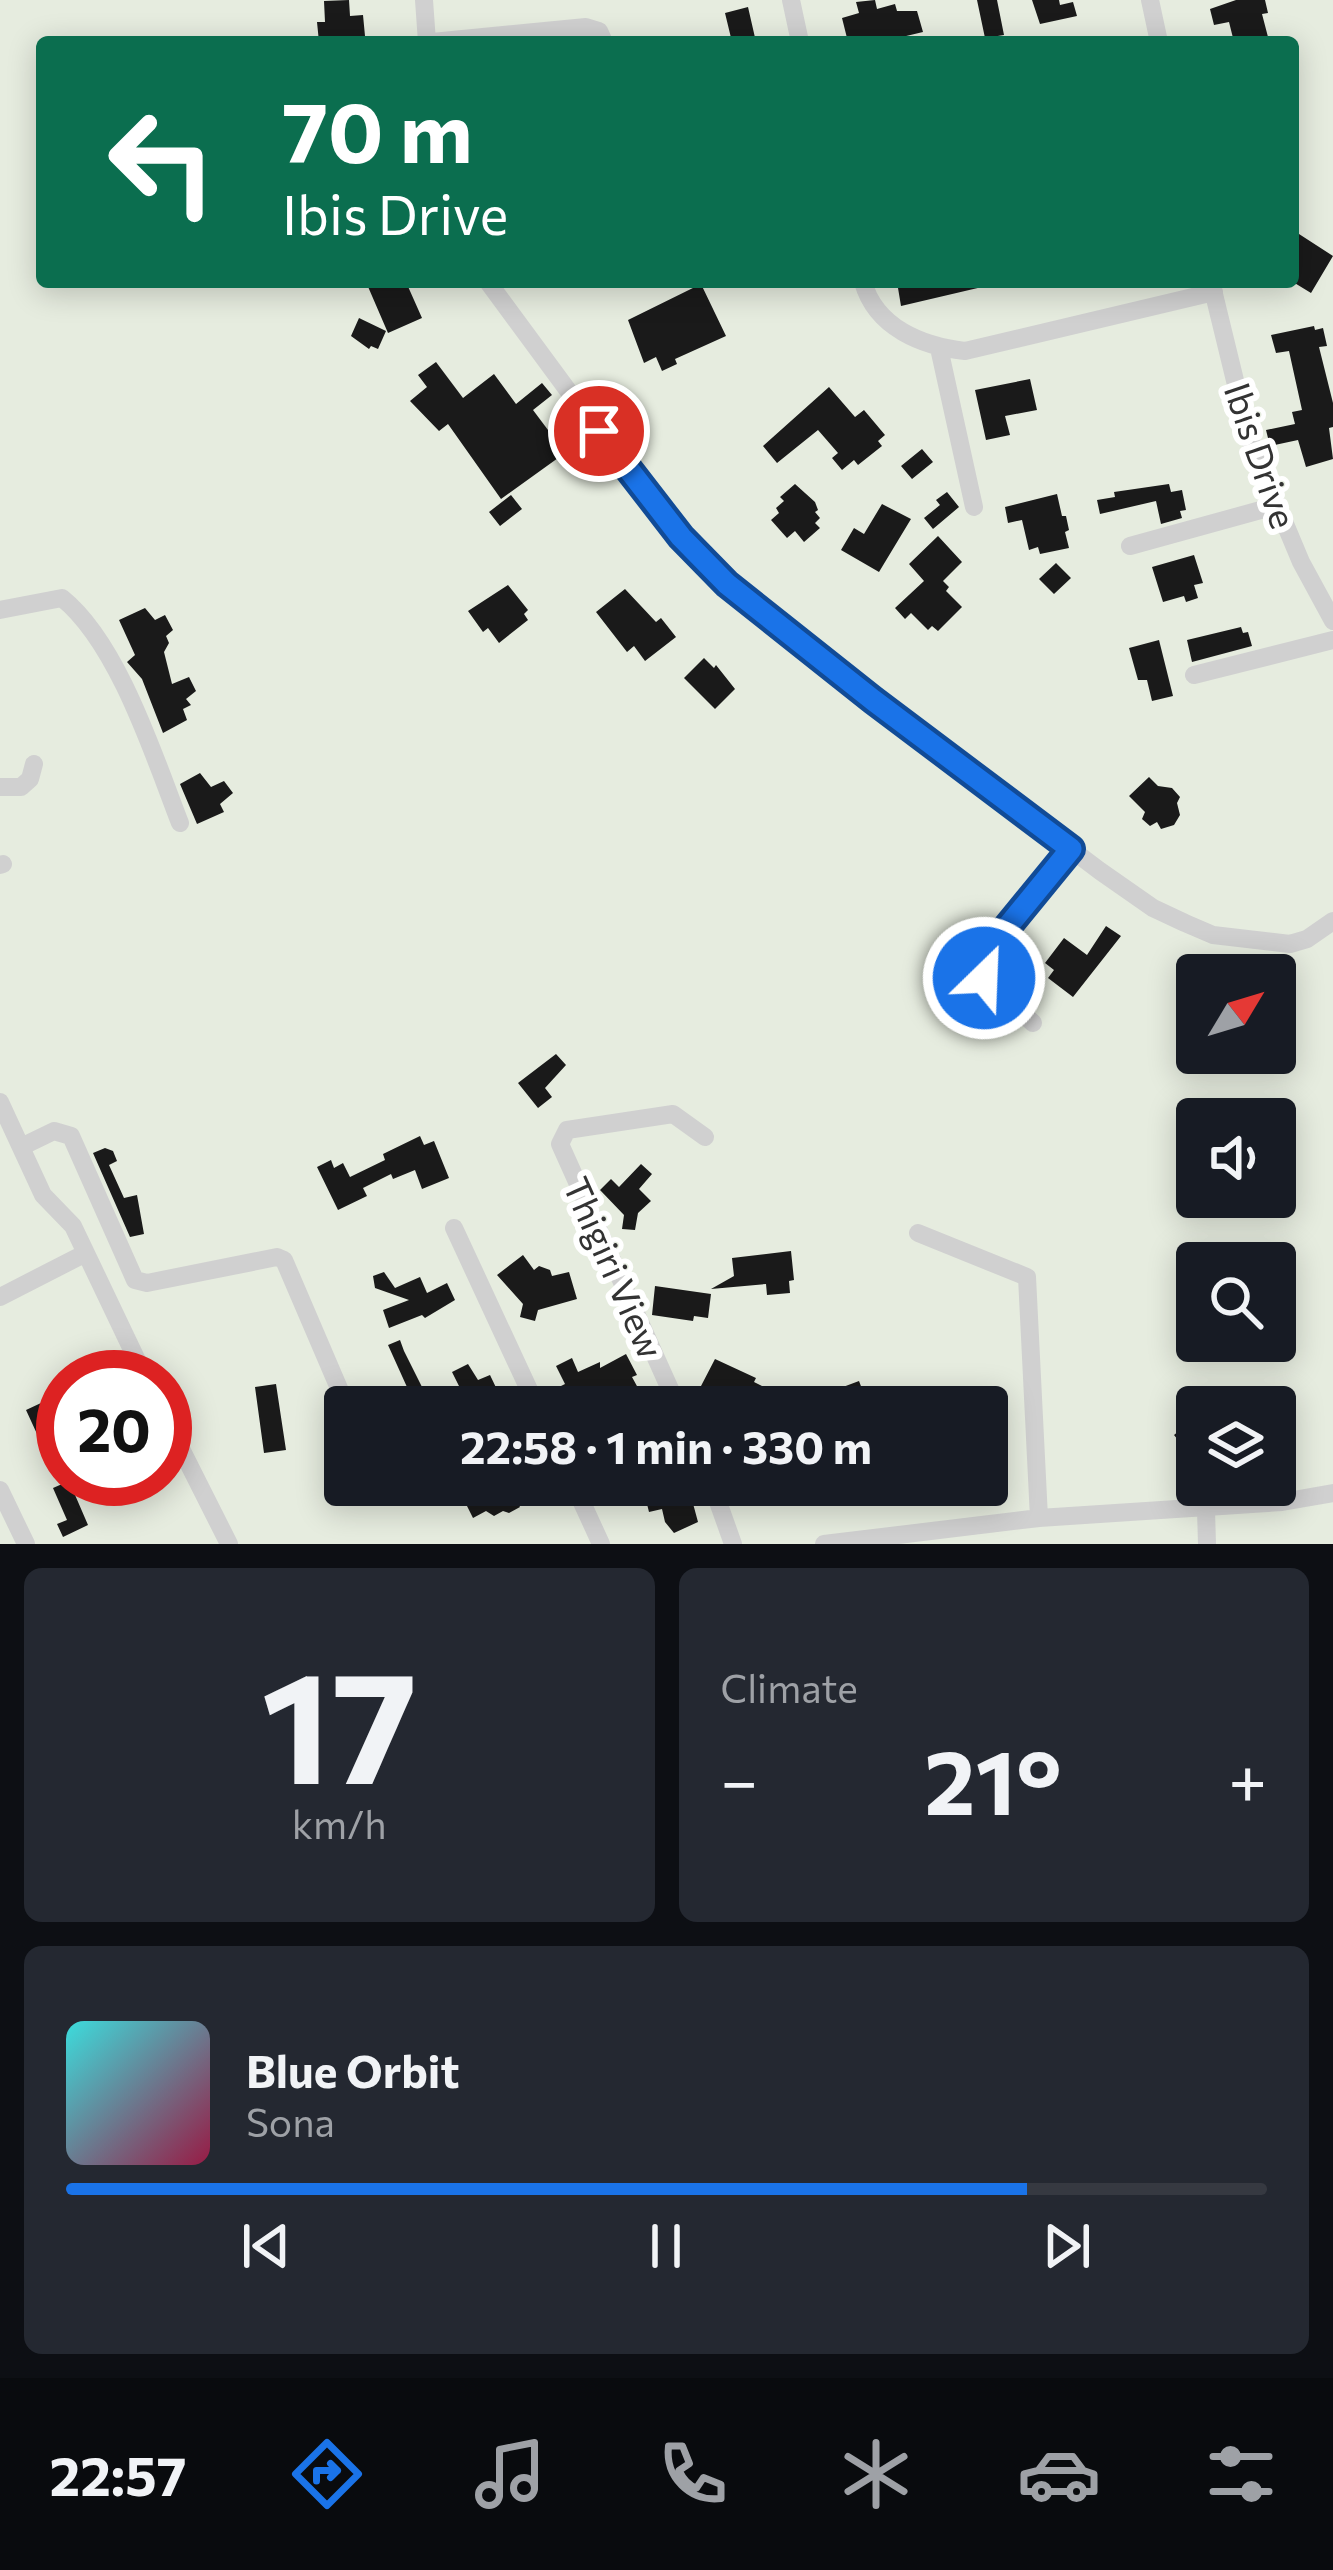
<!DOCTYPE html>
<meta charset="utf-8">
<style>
:root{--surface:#171b24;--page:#242831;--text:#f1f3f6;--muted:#9ea1a6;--line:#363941;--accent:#1a73e8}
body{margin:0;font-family:Commissioner,sans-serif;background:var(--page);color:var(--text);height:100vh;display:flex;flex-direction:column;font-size:45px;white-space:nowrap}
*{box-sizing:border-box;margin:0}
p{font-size:39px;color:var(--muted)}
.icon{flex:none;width:66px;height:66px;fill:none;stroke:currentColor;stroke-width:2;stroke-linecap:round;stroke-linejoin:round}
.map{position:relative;height:1544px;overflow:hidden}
.side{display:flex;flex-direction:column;gap:24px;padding:24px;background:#0d0f14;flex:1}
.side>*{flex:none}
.top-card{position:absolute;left:36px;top:36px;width:1263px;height:252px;border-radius:12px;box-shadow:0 6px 30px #0003;background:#0b6e4f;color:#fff;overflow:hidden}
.needle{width:78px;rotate:52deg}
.tools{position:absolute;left:1176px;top:954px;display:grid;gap:24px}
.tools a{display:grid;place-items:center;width:120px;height:120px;border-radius:12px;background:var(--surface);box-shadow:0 6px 30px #0003;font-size:60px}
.speed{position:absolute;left:36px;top:1350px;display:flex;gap:24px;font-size:60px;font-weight:700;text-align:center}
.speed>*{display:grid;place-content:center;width:156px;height:156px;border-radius:50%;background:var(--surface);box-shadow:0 6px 30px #0003;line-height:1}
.speed .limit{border:18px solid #d22;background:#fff;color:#111}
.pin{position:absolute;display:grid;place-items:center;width:102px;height:102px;color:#fff;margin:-51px;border:6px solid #fff;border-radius:50%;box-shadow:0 3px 12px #0007}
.me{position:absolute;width:132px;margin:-66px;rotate:24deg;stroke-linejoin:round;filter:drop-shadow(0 0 9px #0008)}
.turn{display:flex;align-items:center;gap:42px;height:252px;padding:0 48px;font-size:54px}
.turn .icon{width:156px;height:156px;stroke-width:2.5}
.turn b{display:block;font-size:84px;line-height:102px}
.big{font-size:90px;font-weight:700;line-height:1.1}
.side .tile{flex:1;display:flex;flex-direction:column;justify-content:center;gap:18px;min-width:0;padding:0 42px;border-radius:18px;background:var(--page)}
.side .dial{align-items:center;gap:0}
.dial b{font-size:156px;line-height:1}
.song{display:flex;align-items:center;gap:36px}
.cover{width:144px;height:144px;border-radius:18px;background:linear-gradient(135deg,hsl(180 70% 55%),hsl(340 70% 35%))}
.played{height:12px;border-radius:6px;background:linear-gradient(90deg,var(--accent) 80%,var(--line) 80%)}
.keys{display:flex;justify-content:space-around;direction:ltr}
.heat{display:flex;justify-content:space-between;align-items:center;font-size:66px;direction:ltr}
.side .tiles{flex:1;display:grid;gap:24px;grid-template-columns:1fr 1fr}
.tile:last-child{grid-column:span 2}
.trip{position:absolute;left:324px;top:1386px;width:684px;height:120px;border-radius:12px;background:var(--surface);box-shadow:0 6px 30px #0003;font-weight:700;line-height:120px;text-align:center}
.dock{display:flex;height:192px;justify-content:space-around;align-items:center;background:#090b0e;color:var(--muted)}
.dock .icon{width:84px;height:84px}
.dock .selected{color:var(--accent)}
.dock b{font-size:54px;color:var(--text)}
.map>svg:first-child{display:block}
.green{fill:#e6ecdf;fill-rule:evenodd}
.building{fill:#1a1a1a}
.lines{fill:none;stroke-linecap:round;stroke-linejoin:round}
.minor{stroke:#d0d0d0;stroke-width:18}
.route-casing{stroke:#114b97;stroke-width:30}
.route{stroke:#1a73e8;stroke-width:21}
.labels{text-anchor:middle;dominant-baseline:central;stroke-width:12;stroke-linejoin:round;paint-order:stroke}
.street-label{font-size:36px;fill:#333;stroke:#fff}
</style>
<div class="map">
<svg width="1333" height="1544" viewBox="0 0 1333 1544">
<rect width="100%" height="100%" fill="#fff"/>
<path class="green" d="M0,0H1333V1544H0ZM42,42H1293V282H42ZM1197,975H1275V1053H1197ZM1197,1119H1275V1197H1197ZM1197,1263H1275V1341H1197ZM63,1377H165V1479H63ZM345,1407H987V1485H345ZM1197,1407H1275V1485H1197Z"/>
<path class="building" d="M349,0L350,16L363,15L365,36L352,37V42H319L317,22H325L324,1Z
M875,0L877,9L895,4L897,11H917L923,32L881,42H848L842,18L859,13L856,2Z
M977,0H997L1004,35L985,38Z
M1032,0H1059L1060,5L1073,2L1077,16L1040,24Z
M1236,0H1265L1268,13L1262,14L1268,37L1234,42L1229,22L1214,25L1210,9Z
M748,7L756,42H732L725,13Z
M1299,234L1333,256L1311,293L1293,282V243Z
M366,282H406L422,318L388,333Z
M897,282H982V287L901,306Z
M701,284L726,336L675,359L677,364L662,371L656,357L644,363L628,320Z
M359,318L386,331L378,349L371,346L369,349L351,336Z
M1314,326L1315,330L1323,328L1327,346L1319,347L1333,403V427L1329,428L1333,459L1306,467L1298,440L1270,446L1266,430L1295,424L1292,412L1302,410L1289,351L1276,353L1271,335Z
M436,362L463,398L494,374L516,404L542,383L552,395L533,410L548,430L566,417L576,430L558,444L565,453L501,499L448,424L439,431L410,401L427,387L418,375Z
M1030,379L1037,410L1005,416L1010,435L986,440L975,390Z
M829,387L855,417L864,410L885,435L878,441L882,446L858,465L854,460L842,470L832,458L838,453L818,430L777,463L763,446Z
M922,449L933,462L912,479L901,466Z
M795,484L815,502L818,510L815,512L820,518L815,523L820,528L804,542L795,531L787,538L771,520L779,513L776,508L784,501L780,497Z
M1169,484L1171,492L1182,490L1186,510L1180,511L1182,518L1161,524L1156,501L1100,514L1097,500L1115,497L1114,492Z
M947,492L959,507L933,529L924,518L940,505L936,500Z
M1057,494L1062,516H1066L1069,530L1065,532L1069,548L1040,554L1038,547L1029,550L1022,520L1008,523L1005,507Z
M511,495L522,509L500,526L489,512Z
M882,504L911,519L879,572L841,550L854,528L864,534Z
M938,536L962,562L943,581L949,587L946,591L962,607L938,631L932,626L928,630L911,613L905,619L895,608L924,581L909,564Z
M1194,555L1203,583L1194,585L1198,598L1186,602L1184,596L1163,602L1152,567Z
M1056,563L1071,578L1054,594L1039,579Z
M508,585L528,610L524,614L528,620L499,643L488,628L483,632L468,611Z
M625,589L656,622L661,618L676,637L645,661L634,646L627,652L596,612Z
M145,608L155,620L165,615L173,630L166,636L169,643L164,652L172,684L189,677L196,691L186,699L191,705L183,709L187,720L163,733L142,679L127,662L135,655L119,620Z
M1241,627L1243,633L1248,632L1252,646L1192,662L1187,640Z
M1159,640L1173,696L1152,701L1147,680H1138L1129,648Z
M704,658L714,668L716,665L735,689L715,709L684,678Z
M200,773L211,787L224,781L233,793L220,804L224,812L197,824L180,784Z
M1149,777L1158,786L1172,788L1180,797L1177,803L1180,815L1174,825L1161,829L1157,822L1150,826L1142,819L1145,812L1129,796Z
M1106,926L1121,936L1073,997L1048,978L1054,970L1045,963L1064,938L1087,955Z
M556,1054L566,1065L545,1088L552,1097L538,1108L518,1083Z
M420,1136L424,1145L434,1141L449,1178L422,1189L415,1170L393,1179L391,1174L363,1188L367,1196L338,1210L317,1167L331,1160L334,1168L343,1163L350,1177L385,1160L383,1154Z
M105,1148L113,1151L117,1161L109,1165L124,1198L137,1195L144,1234L130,1237L93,1153Z
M641,1164L652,1174L639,1189L651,1201L638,1213L635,1230L622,1229L624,1215L600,1190L611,1179L619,1187Z
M791,1251L794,1280L789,1281L790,1293L767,1295L766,1284L711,1289L734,1276L732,1258Z
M523,1255L534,1270L539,1266L550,1270L552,1276L569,1272L577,1299L538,1310L535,1321L520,1317L523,1304L497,1275Z
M384,1272L395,1288L420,1277L427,1293L447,1283L455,1300L425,1318L422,1315L389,1328L383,1310L409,1300L375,1288L373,1276Z
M655,1286L711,1294L708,1318L694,1316L693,1321L652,1315Z
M400,1340L404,1351L432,1407H416L388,1345Z
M626,1354L637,1375L632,1377L644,1399L633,1405L623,1387L593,1401L596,1407H566L557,1388L565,1384L556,1366L572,1358L578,1372L600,1362V1368Z
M715,1359L756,1378L754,1382L766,1388L756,1407H742L701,1386Z
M468,1364L478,1380L490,1375L501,1398L482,1407H446L440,1394L459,1386L452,1372Z
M859,1381L867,1402L842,1407L835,1390Z
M276,1384L286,1450L264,1453L255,1387Z
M56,1396L63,1423V1453L49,1460L26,1410Z
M1190,1422L1197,1430V1463L1174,1435Z
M116,1479L124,1496L111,1502L103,1483Z
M69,1481L88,1525L63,1537L57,1524L67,1520L53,1488Z
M493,1485H537L515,1498L520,1507L509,1513L503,1511L494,1516L486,1511L473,1518L462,1496Z
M635,1485H688L698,1522L674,1533L665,1522L662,1509L649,1512L647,1504L640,1506Z"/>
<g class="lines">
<path class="minor" d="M424,0L427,42
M791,0L800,42
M1150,0L1159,42
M432,42L586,27L599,31L604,42
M488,282L572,396L704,563L873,700L1100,871L1153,908L1185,923L1213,935L1290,944L1307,939L1333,921
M863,282C876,328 922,346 965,351L1214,292
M1211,282L1249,438L1301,562L1333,621
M939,348L974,507
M1130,546L1275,506
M0,610L62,598C118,643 154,756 180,823
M1194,675L1333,640
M0,787H21L30,779L34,764
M0,865L3,864
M1033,1023L984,978L981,959L1071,849
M0,1102L43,1195L73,1226L145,1377
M21,1147L54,1131L71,1136L135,1280L147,1283L277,1257L284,1260L347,1407
M454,1228L537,1407
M918,1233L1027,1277L1039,1518
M0,1297L84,1254
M678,1407L560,1144L567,1130L673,1114L705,1137
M165,1417L229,1544
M574,1485L601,1544
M712,1485L733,1544
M0,1490L26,1544
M1206,1510L1207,1544
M824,1544L1039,1518L1282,1502L1333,1493"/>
</g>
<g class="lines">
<g class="route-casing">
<path id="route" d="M599,431L681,537L727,584L873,700L1071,849L981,959L984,978"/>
</g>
<use href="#route" class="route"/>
</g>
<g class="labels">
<g class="street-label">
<text transform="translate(1262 455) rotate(71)">Ibis Drive</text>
<text transform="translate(615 1267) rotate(66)">Thigiri View</text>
</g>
</g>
</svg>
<div class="tools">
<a><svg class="needle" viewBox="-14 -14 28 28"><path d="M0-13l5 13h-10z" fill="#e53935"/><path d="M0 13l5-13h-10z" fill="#9ea1a6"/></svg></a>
<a><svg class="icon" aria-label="sound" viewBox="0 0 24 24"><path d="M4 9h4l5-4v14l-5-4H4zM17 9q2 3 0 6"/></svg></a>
<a><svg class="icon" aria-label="search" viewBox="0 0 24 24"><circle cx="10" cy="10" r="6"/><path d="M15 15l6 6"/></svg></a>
<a><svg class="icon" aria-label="layers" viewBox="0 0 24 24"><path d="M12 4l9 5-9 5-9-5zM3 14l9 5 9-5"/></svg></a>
</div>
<div class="speed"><div class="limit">20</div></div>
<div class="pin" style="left:599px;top:431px;background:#d93025"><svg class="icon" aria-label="arrive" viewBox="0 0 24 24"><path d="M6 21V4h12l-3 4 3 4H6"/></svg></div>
<svg class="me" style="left:984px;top:978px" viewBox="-20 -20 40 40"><circle r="17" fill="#1a73e8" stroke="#fff" stroke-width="3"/><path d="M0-11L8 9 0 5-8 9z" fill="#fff"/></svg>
<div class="trip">22:58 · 1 min · 330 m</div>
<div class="top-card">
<div class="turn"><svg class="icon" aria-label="left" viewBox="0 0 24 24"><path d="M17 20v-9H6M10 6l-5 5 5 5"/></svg><div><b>70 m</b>Ibis Drive</div></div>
</div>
</div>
<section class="side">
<div class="tiles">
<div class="tile dial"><b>17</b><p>km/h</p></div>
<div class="tile"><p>Climate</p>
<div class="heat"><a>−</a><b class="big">21°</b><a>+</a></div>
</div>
<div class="tile">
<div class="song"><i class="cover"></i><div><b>Blue Orbit</b><p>Sona</p></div></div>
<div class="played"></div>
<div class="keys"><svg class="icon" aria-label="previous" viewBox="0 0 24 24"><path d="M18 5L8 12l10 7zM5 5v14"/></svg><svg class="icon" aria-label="pause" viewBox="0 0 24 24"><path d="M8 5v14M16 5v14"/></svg><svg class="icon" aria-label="next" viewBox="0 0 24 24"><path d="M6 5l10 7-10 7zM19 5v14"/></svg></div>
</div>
</div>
</section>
<nav class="dock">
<b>22:57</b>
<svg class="icon selected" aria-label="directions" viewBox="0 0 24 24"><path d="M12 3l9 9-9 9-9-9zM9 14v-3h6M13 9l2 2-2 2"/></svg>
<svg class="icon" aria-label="music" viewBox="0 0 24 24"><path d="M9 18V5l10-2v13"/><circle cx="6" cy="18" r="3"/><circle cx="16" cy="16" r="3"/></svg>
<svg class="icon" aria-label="phone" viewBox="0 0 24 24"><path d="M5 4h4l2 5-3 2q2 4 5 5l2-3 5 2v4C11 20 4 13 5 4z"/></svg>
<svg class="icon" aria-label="climate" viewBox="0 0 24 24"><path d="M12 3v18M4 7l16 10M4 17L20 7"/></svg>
<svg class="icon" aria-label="car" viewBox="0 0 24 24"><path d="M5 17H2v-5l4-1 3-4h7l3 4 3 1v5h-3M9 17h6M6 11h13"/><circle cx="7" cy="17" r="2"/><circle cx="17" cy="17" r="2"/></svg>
<svg class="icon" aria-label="filters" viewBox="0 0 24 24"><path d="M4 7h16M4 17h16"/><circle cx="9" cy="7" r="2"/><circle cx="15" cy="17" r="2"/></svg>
</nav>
